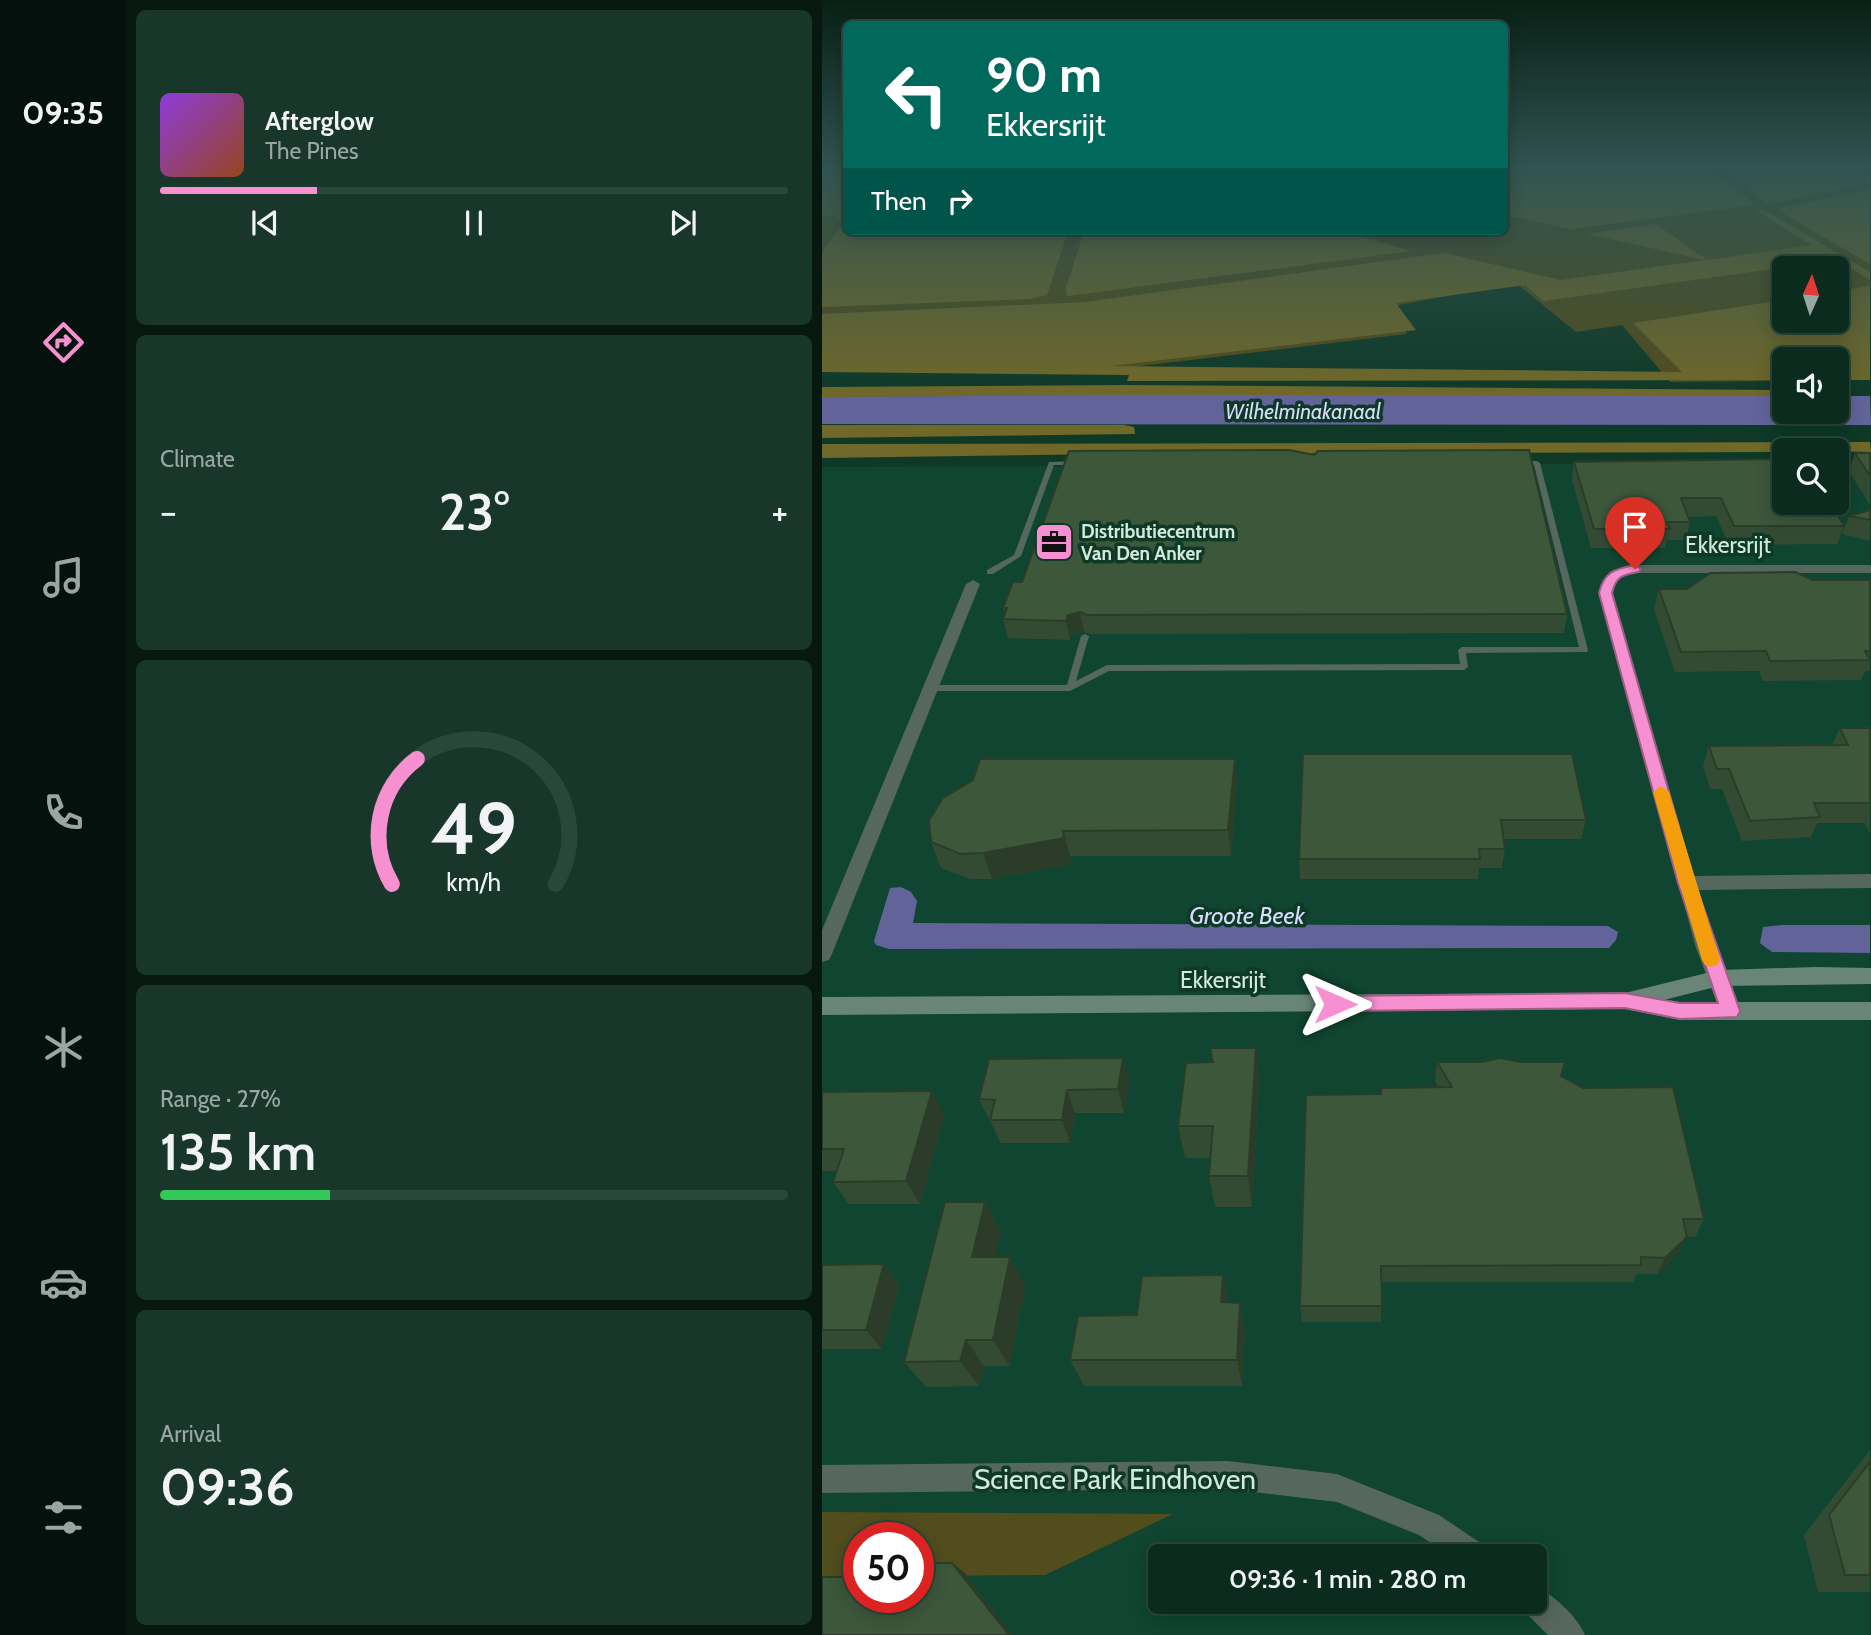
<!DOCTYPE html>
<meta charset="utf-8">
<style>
:root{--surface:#0a2b1d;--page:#18372a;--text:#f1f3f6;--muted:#99a7a4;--line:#2a473b;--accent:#f690d0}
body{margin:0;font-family:Cabin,sans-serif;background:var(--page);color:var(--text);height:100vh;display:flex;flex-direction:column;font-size:26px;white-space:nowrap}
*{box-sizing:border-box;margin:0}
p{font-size:23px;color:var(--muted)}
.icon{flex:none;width:38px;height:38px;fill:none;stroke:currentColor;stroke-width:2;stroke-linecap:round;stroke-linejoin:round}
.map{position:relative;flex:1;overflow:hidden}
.drawer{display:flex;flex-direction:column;gap:10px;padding:10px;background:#061810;width:696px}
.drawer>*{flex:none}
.guide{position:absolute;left:21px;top:21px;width:665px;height:214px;border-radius:10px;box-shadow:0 4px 18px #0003,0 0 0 2px var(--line);background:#00695c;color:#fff;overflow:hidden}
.needle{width:46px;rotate:3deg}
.fabs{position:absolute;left:950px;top:256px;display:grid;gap:14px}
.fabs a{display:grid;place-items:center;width:77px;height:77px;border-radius:10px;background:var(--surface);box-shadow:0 4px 18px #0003,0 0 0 2px var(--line);font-size:35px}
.speed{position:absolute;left:21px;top:1522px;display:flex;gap:14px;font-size:35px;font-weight:700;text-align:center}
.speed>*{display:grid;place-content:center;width:91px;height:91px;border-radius:50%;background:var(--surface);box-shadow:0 4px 18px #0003,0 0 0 2px var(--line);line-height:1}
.speed .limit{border:10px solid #d22;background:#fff;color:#111}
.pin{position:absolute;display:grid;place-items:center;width:60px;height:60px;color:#fff;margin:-72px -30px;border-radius:50% 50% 50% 0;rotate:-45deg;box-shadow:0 0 7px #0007}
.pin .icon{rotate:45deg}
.me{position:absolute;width:77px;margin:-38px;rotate:90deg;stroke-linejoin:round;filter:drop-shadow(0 0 5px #0008)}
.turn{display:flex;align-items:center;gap:24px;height:147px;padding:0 28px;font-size:32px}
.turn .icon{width:91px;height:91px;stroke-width:2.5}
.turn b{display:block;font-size:49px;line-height:60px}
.then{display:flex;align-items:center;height:66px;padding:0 28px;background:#0003;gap:14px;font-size:26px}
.big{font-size:52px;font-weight:600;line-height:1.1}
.drawer .widget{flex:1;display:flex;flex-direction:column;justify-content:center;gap:10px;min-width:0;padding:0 24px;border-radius:10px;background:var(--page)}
.drawer .dial{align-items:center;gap:0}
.dial svg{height:182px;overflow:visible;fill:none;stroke:var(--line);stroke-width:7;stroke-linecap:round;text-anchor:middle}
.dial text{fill:var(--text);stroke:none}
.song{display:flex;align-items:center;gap:21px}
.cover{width:84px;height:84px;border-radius:10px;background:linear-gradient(135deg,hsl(270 70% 55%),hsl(20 70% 35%))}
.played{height:7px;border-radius:4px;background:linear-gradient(90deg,var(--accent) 25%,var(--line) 25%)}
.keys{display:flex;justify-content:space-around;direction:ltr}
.heat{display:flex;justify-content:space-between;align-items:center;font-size:38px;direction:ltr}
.charge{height:10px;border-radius:5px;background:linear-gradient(90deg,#34c759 27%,var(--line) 0)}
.trip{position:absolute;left:326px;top:1544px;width:399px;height:70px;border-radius:10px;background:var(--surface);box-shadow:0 4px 18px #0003,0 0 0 2px var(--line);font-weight:600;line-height:70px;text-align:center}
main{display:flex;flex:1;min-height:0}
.menu{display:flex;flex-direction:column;width:126px;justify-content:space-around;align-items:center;background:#04110c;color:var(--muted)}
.menu .icon{width:49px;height:49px}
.menu .active{color:var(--accent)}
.menu b{font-size:32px;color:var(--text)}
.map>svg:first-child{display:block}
.built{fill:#0f4531;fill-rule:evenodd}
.green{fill:#524d1c;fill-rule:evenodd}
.forest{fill:#706829}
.water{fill:#626399}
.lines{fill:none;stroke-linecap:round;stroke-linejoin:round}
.lane{fill:#55675e;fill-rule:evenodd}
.street{fill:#55675e;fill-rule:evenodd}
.secondary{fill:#698577;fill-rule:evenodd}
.wall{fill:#344b33}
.shaded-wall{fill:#2b3d29}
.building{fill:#3d573b;stroke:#2b3d29;stroke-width:2}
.route{fill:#f690d0;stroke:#a05e87;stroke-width:2}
.slow{fill:#f59e0b}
.labels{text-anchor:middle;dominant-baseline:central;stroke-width:7;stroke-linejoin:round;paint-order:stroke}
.far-poi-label{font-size:19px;font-weight:bold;fill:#d3e9dd;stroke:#0e3927;text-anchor:start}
.far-water-label{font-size:21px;font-style:italic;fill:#dadcfe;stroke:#0e3927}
.street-label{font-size:23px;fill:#d3e9dd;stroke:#0e3927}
.water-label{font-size:24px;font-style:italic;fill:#dadcfe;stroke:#0e3927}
.near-street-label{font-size:28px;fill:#d3e9dd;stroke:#0e3927}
</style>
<main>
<nav class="menu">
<b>09:35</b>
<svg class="icon active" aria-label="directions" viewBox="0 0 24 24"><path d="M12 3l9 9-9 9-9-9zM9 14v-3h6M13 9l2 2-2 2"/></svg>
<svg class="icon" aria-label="music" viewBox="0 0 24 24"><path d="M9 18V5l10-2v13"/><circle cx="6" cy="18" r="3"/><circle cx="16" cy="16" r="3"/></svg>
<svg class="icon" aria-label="phone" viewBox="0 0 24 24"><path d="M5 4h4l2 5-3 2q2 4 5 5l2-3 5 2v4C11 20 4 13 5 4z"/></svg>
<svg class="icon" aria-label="climate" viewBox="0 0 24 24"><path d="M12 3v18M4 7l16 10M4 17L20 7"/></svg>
<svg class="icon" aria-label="car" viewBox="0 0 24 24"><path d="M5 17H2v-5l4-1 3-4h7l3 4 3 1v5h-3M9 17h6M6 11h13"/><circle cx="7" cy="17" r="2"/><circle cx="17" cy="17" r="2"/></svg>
<svg class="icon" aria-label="filters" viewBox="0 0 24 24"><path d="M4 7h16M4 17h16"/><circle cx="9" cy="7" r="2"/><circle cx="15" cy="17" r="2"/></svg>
</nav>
<section class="drawer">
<div class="widget">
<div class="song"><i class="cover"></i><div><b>Afterglow</b><p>The Pines</p></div></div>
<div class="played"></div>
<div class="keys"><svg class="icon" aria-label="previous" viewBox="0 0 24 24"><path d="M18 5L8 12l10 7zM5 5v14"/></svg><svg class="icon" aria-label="pause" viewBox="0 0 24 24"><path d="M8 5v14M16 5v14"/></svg><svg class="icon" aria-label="next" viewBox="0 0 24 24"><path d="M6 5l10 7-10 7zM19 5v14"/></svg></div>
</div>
<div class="widget"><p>Climate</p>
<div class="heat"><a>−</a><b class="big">23°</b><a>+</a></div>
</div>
<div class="widget dial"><svg viewBox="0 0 100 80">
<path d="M14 69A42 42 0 1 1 86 69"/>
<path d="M14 69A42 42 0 0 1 25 14" stroke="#f690d0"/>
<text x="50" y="56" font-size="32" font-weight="700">49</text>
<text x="50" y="72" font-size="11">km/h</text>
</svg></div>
<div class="widget"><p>Range · 27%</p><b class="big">135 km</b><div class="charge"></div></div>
<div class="widget"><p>Arrival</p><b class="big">09:36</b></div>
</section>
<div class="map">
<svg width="1049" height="1635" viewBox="0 0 1049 1635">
<rect width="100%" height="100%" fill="#0e3927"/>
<path class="built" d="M1015,462H1048V1635H0V467L962,463V502H1015ZM37,1538H96V1598H37ZM338,1556H712V1601H338Z"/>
<path class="green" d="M0,168H24V231H682L683,168H1048V380H1015V359H962V381L848,382L800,325L754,332L694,283L572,306L585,334L293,369L0,371ZM962,268H1015V320H962Z
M0,1512L351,1514L223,1575L96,1576V1538H37V1576H0Z"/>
<path class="forest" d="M0,168H24V231H246L225,295L208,299L0,307V253L21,223L13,217L0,214Z
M683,168H888L933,205L749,229L683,215Z
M900,168H1048V183L945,204Z
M1048,189V264L954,209L960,208Z
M942,210L1048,272V280L1015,260L721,301L703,285L574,303L594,330L289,366L860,372L811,323L962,300V320H1015V291L1048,286V380H1015V359H962V380L305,381L307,375L0,372V314L263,302L622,253L739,280L883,260L765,234L834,224L885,260L990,245L934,211Z
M262,231H517L590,251L245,296L244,288Z
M304,385L962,390V396L0,397V387Z
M0,425H302L312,427L313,434L0,438Z
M1048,442L1049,452L962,450V452L291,454L0,458V444Z"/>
<path class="water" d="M300,395L962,396V411H1015V396H1048L1049,425L0,424V397Z
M79,887L89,892L95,901L91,923L786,926L796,932L794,940L787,948L67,949L54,945L52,941L68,888Z
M960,925H1048V953L950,952L938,943L941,927Z"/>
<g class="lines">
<path class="lane" d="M697,461H715L718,463L766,650L765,652L644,653L646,667L642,670L287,671L248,691H108L104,688L108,685H245L259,636L263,634L267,636L254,681L285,665L638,664L636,650L640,647H757L712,465L695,464V462Z
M227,462L255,461L258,463L255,465H232L199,556L171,574H165V570L192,555Z"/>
<path class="street" d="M812,565H1049V573H812C799,576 794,580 791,593L872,876L1049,874V888L876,890L894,948L918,1011L915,1017L908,1020L901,1017L898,1011L874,948L777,593L788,572Z
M151,580L158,584L10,954L7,960L0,962V930L144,584Z
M406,1461L515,1474L617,1515L663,1546L667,1556H628L597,1535L515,1502L406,1489L0,1493V1465Z
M712,1586C731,1594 755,1616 763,1635H726L702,1611L697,1601H712Z"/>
<path class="secondary" d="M994,967L1049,968V984L897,986L842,1000L858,1002H1049V1020H858L803,1009L0,1015V997L803,993L897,970Z"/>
</g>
<path class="wall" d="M1033,453H1048V505L1027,471Z
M752,462L1022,526L1015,544L907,545L894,516L866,517L868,522L864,540H845L843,548H769L750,480Z
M1048,510V541L1020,534L1027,516Z
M991,580H1048V671H1043L1039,680L941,681L937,671L853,672L832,609L837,589H865Z
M181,608L745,614L742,633L268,634L262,632L250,634L248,640L186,638L181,619L183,614Z
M1018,728H1048V832H1047L1043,823H995L989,837L920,841L900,789H888L881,766L887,746L1010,745Z
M481,754L764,820L759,839H682L683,849L680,868H657L656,879H478L477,859Z
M413,759L415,784L409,856H248L249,864L170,879H148L119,868L109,842Z
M434,1048L437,1082L430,1207H393L387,1176L389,1158H363L356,1126L391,1062Z
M301,1058L307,1082L302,1113H253L248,1143H179L157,1099Z
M615,1062L740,1076L882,1219L873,1237H865L856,1254L835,1274H815L811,1282H559V1322H480L478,1306L616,1087L613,1081Z
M0,1092L122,1115L98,1204H27L11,1182L15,1171H0Z
M179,1232L173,1257H188L203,1286L188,1366H162L157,1386L104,1387L82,1362Z
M62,1264L77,1285L60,1349H0V1265Z
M401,1275L406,1303H418L423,1331L420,1386H262L248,1360L315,1315Z
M1048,1450V1592H996L982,1535Z"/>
<path class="shaded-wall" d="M258,612L262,632L250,634L248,640L244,621L246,615Z
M413,759L415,784L409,856L406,830Z
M241,831L248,856L249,864L170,879L161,853Z
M434,1048L437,1082L430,1207L426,1176Z
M301,1058L307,1082L302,1113L296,1089Z
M245,1090L253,1113L248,1143L240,1120Z
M110,1091L122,1115L98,1204L84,1181Z
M163,1202L179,1232L167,1286L150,1257Z
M865,1237L856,1254L835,1274L843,1258Z
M188,1257L203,1286L188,1366L171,1340Z
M62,1264L77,1285L60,1349L44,1330Z
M401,1275L407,1304L399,1302Z
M418,1303L423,1331L420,1386L415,1360Z
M144,1340L162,1366L157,1386L138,1361Z
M130,1563L142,1572L191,1635H187Z"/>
<path class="building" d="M467,450L492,455L496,451L707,450L745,614L265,615L258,612L246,615L244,621L181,619L185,608H181L191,582H200L247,451Z
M1033,453H1048V476Z
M962,459V502H1008L1022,526H912L899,498H859L868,522H845L848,529H772L752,462Z
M1048,510V520L1027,516Z
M973,572L991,580H1048V651H1043L1048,660L948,661L944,651L859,652L837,589H865L888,573Z
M1018,728H1048V803H992L998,817L928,821L907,769H895L887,746L1026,745Z
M481,754H750L764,820H679L683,849H657L658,859H477Z
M158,759H413L406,830L241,831L242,838L161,853L138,854L109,842L107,820L121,798L151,780Z
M388,1048H434L426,1176H387L391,1126H356L364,1063L391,1062Z
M301,1058L296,1089L245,1090L240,1120H168L173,1100L157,1099L167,1059Z
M678,1058L698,1062H743L739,1076L761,1088L851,1087L882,1219H861L865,1237L843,1258L819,1257V1265L559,1266L560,1306H478L484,1095L559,1094V1088L630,1087L615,1062H660Z
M110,1091L84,1181L11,1182L22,1149H0V1092Z
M123,1202H163L150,1257H188L171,1340H144L138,1361L82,1362Z
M62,1264L44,1330H0V1265Z
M401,1275L399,1302L418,1303L415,1360H248L256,1316L315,1315L320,1276Z
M1048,1462V1575H1023L1007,1515Z
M96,1563H130L187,1635H0V1577H37V1598H96Z"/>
<linearGradient id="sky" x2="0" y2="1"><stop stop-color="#081f15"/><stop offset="0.42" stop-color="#305452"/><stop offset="1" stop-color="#305452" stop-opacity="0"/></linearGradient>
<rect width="1049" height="397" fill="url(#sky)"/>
<path class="route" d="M813,565L819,569L817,572C800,575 794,576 790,593L873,883L918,1011L915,1017L858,1019L803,1008L513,1011L507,1009L504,1004L507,998L513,996L803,993L858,1003H896L856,883L777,593C782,572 792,569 813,565Z"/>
<path class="slow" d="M839,786L847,792L898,960L895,965L889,967L883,965L880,960L831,792Z"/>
<defs>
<g id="office-square" transform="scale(2.0125)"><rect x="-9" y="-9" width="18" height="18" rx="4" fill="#f690d0" stroke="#0e3927"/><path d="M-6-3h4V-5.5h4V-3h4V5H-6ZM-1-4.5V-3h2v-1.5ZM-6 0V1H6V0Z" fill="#111"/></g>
</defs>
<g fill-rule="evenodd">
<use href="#office-square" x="232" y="542"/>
</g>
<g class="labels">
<g class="far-poi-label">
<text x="259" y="531">Distributiecentrum<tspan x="259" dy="22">Van Den Anker</tspan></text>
</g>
<g class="far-water-label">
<text x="481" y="411">Wilhelminakanaal</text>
</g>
<g class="street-label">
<text x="906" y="545">Ekkersrijt</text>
<text x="401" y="980">Ekkersrijt</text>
</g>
<g class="water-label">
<text x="425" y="915">Groote Beek</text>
</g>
<g class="near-street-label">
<text x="293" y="1479">Science Park Eindhoven</text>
</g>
</g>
</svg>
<div class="fabs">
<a><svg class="needle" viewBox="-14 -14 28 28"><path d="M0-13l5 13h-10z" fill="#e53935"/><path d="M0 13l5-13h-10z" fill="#99a7a4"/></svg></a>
<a><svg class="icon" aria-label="sound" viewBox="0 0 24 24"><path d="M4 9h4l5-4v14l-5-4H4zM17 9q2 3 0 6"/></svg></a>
<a><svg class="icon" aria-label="search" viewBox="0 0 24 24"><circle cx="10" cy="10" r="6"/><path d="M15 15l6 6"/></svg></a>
</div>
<div class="speed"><div class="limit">50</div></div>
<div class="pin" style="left:813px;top:569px;background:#d93025"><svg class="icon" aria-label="arrive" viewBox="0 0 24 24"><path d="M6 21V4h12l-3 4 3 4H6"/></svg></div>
<svg class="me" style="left:513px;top:1004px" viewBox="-20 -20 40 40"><path d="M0-17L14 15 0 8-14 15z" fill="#f690d0" stroke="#fff" stroke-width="4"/></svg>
<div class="trip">09:36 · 1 min · 280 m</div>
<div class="guide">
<div class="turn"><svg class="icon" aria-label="left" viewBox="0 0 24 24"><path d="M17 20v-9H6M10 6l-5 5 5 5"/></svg><div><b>90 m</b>Ekkersrijt</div></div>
<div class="then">Then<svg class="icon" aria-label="right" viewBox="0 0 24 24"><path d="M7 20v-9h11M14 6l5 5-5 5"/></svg></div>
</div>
</div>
</main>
